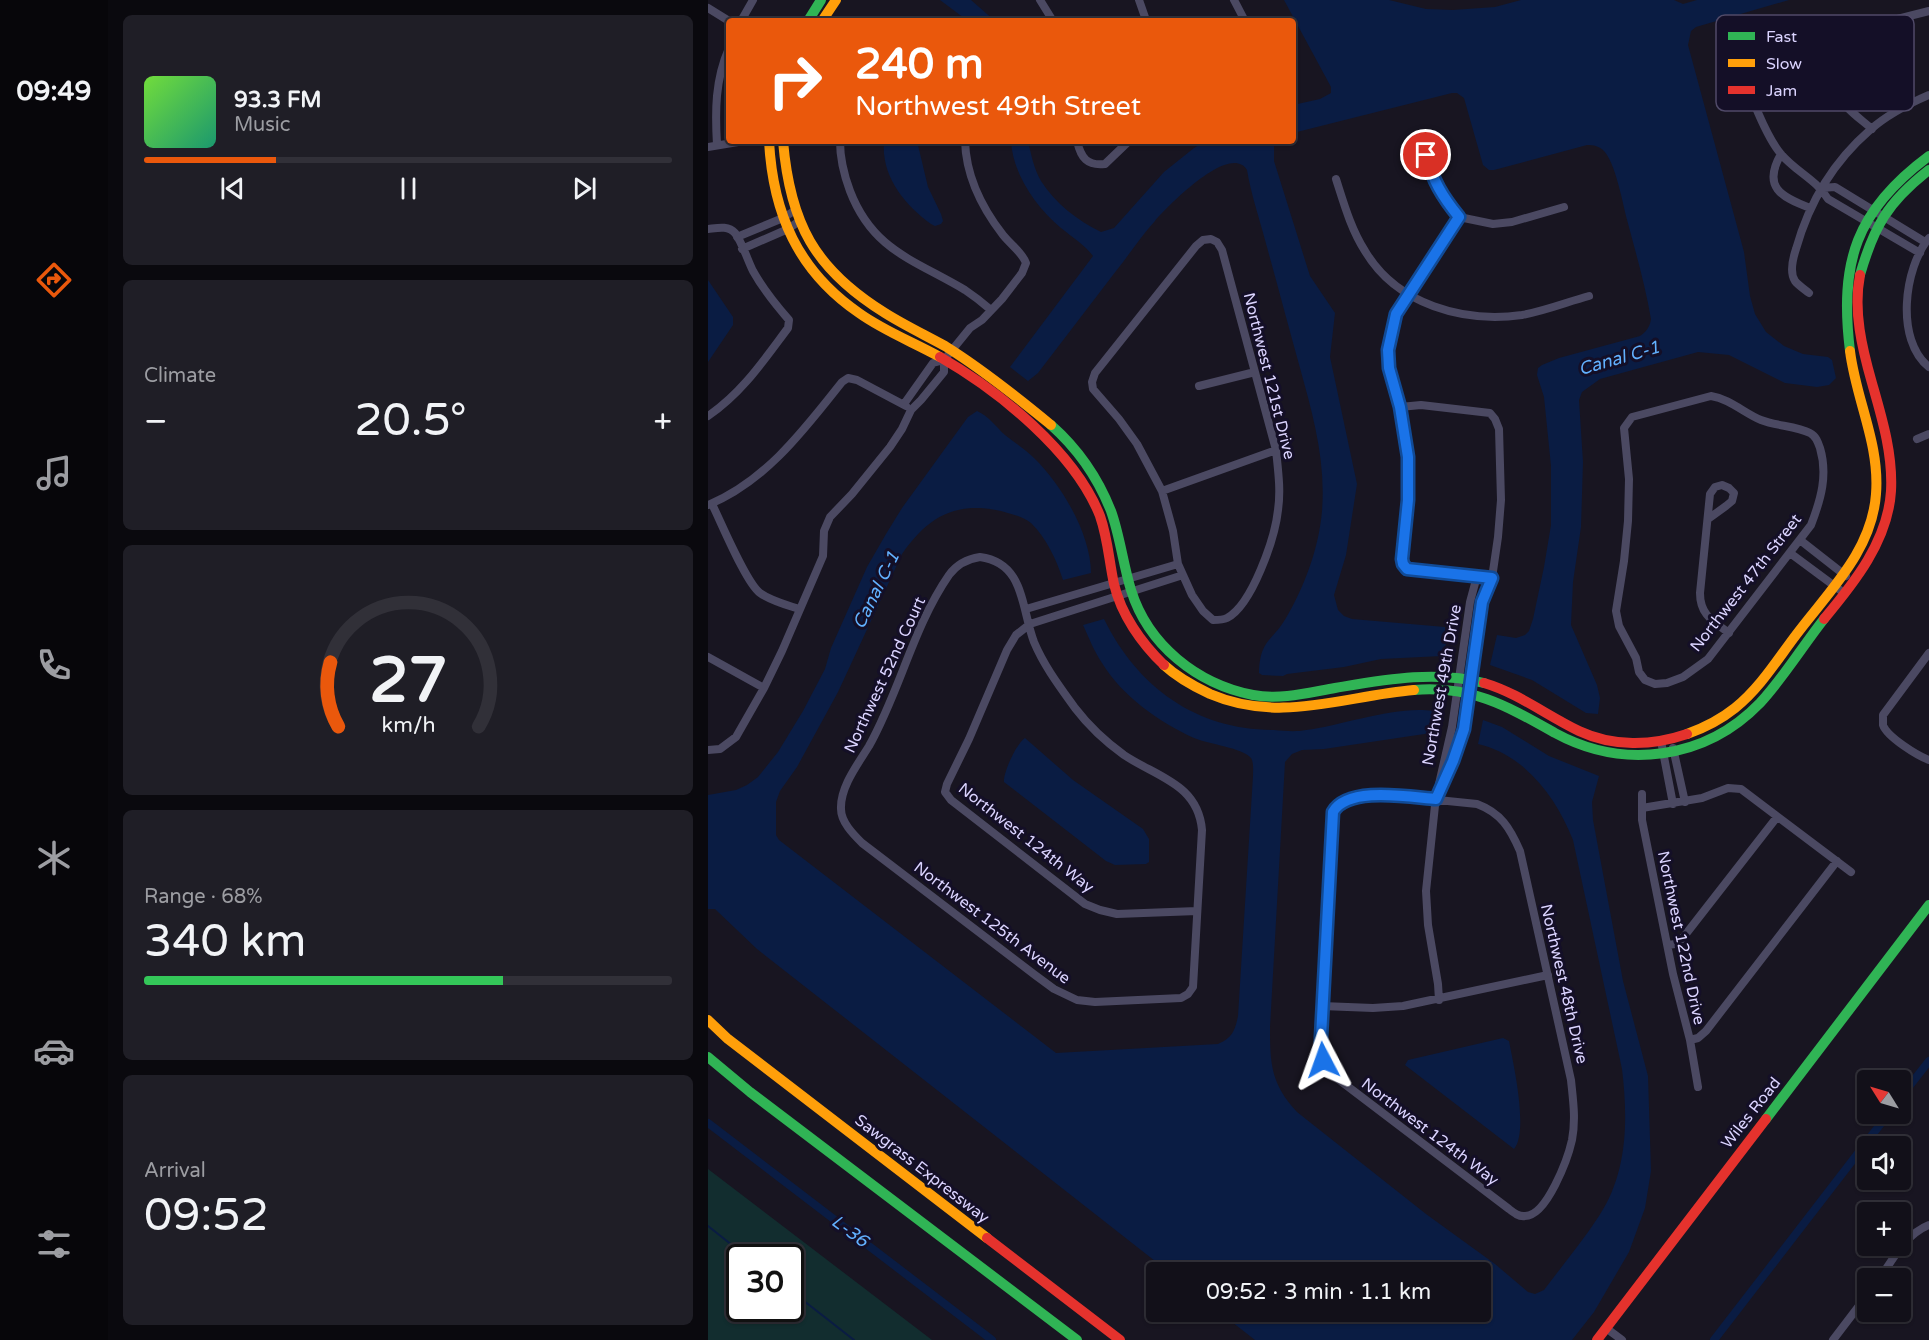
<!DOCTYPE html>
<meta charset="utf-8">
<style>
:root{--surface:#121019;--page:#1f1e26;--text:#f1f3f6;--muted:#9c9da2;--line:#313038;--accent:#ea580c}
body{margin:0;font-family:"Varela Round",sans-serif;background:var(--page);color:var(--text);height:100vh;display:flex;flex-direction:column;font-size:22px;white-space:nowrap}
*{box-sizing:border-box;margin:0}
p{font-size:20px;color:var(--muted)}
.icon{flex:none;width:33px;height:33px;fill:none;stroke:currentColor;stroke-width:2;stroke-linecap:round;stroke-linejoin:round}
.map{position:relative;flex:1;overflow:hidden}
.sheet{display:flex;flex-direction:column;gap:15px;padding:15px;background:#0a090e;width:600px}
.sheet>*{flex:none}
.top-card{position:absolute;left:18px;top:18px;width:570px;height:126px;border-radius:6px;box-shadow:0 2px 4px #0004,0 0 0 2px var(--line);background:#ea580c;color:#fff;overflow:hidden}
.needle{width:39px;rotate:307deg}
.tools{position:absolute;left:1149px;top:1070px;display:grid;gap:12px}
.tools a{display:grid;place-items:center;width:54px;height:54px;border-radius:6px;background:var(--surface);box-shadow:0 2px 4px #0004,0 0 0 2px var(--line);font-size:30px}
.speed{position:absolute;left:18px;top:1244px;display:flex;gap:12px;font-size:30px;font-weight:700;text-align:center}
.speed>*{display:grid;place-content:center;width:78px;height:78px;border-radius:50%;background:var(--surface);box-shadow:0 2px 4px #0004,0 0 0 2px var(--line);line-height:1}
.speed .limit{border:3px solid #111;border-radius:9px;background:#fff;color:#111}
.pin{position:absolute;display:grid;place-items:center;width:51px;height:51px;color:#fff;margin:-26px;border:3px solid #fff;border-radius:50%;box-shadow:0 2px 6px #0007}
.me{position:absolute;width:66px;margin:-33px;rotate:356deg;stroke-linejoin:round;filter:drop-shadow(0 0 4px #0008)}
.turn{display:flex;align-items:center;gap:21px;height:126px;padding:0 30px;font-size:27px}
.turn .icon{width:78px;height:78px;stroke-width:2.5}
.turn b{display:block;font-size:42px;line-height:51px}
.big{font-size:45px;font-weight:600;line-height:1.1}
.sheet .tile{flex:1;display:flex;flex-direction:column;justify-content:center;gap:9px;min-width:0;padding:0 21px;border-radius:9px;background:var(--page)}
.sheet .dial{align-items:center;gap:0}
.dial svg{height:156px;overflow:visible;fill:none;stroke:var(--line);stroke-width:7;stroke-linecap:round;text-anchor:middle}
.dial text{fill:var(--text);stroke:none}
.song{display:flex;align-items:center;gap:18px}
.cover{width:72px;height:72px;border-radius:9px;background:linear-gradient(135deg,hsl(100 70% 55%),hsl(160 70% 35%))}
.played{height:6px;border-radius:3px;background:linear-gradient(90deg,var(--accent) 25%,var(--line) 25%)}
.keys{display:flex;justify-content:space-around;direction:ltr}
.heat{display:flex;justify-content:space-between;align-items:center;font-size:33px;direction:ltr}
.charge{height:9px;border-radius:4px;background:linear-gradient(90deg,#34c759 68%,var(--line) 0)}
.trip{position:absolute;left:438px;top:1262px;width:345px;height:60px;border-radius:6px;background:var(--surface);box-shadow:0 2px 4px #0004,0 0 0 2px var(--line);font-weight:600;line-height:60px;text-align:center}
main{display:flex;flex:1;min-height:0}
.menu{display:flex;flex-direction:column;width:108px;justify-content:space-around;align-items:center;background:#07060a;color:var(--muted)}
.menu .icon{width:42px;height:42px}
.menu .active{color:var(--accent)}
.menu b{font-size:27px;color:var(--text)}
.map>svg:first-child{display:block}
.green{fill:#122d2f;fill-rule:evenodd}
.water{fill:#0a1c43}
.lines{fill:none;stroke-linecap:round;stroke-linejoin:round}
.stream{stroke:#0a1c43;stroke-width:2}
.canal{stroke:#0a1c43;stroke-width:8}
.street{stroke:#4b4962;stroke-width:8}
.fast{stroke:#30b455;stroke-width:10}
.slow{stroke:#ff9f0a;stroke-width:10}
.jam{stroke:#e5322d;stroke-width:10}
.route-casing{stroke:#114b97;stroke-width:15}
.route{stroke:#1a73e8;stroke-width:10}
.labels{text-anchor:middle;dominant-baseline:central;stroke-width:6;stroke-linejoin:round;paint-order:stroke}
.street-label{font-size:16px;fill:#dbd4ff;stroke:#140f27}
.water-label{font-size:18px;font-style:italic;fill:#62b1ff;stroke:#140f27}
.key{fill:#140f27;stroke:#504a68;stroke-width:1.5}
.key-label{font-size:16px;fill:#dbd4ff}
</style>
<main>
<nav class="menu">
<b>09:49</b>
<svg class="icon active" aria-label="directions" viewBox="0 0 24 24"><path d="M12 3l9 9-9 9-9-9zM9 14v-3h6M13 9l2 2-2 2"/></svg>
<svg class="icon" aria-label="music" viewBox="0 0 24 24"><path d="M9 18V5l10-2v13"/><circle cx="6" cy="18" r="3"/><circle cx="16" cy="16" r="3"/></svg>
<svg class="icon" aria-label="phone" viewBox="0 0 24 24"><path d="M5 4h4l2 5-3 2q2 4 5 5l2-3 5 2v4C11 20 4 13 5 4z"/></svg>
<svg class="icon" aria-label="climate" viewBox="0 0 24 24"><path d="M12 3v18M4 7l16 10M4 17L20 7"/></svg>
<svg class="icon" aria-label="car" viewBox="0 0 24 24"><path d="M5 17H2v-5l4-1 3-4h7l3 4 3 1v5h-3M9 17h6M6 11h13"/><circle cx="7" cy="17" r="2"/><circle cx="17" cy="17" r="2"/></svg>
<svg class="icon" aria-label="filters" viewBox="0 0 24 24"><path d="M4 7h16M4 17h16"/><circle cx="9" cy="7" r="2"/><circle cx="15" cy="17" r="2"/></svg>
</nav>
<section class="sheet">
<div class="tile">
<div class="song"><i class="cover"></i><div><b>93.3 FM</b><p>Music</p></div></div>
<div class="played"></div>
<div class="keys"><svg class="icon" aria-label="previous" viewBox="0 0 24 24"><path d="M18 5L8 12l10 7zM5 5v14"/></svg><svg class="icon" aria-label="pause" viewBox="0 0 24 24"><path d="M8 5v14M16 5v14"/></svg><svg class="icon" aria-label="next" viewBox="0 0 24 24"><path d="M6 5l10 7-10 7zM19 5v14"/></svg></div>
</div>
<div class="tile"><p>Climate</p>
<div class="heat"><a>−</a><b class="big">20.5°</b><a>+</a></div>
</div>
<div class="tile dial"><svg viewBox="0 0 100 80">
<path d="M14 69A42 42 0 1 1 86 69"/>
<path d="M14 69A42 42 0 0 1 10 36" stroke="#ea580c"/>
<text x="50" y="56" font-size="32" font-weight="700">27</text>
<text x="50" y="72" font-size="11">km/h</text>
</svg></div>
<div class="tile"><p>Range · 68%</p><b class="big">340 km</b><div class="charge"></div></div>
<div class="tile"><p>Arrival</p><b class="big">09:52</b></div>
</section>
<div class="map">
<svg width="1221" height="1340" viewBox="0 0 1221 1340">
<rect width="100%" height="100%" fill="#181521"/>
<path class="green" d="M0,1169L224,1340H0ZM32,1257H82V1308H32Z"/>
<path class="water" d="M232,0H263L287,21H260Z
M576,0H681L718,9L745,10L787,7L813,0H966L975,4L989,0H1081L988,27L983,31L980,45L1036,252L1042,296L1047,314L1058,332L1076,346L1095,354L1120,357L1124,360L1128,378L1121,385L1109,387L1077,383L1021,355L990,352L892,379L874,392L871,400L875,462L873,527L865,582L863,625L889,685L892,698L890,714L878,713L824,680L782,665L789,635L808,638L817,635L821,631L825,619L836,567L843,525V466L836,397L829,375L830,368L834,365L851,358L932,336C938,332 942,327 943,319C937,284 927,250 918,216C914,199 907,163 896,151C891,146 886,145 879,145L786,170H781L775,165L756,98L749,93H744L585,133V105L612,99L623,93V87Z
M176,141H209L220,187L233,214L235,221L233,224L227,226L223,224C196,204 173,176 176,141Z
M303,141H320C323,154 326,169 333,181C347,203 370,221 393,232L406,228L456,172L486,148L498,141H570L566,146V161L602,276L627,313L622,357L649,484L638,555L626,595L630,610L636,616L644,619L737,627L738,644L734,656L673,659L636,667L579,674L575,676L554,675L551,673C552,639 564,642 578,618C597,586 611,547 614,511C618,461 605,415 592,368C580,325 569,283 557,240C551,217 543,194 539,170C522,142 459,207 447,221C433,236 421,255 408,271C382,305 356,339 330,373L320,381L302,367L385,256C377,245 364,237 353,228C328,207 305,175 303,141Z
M0,280L25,317V325L0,362Z
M269,411C281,416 288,427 297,435C307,443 317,449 326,458C353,484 383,534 383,573L355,580C349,561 338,537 323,523C314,516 303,514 293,511C247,501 220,517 194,554L130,692L89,767L72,791L68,802V835L71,840L348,1053L510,1044C524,1038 527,1031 530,1016L545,776C545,771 546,763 543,758C535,748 500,744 486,738C451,722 414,696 394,663C386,651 381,638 375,625L396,619C430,688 489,730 566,730C577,731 588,732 598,730C635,725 690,705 725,711L727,715L723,733L616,749L594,750L584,754L577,762L562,1027C562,1064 563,1084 589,1112L718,1214L787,1264L820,1292L827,1294L836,1290C854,1266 874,1242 891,1216C920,1172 920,1119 914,1069L865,840C848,797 817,755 770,744L775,720L794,727L841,756L891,776L884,802L885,820L915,981L940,1076L943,1171L937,1208L921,1252L886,1312L864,1340H547L510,1311H772V1272H461L49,949L7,909H0V795L28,790L39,785L50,777L70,752L95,711L117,669L123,648L159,567L178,534L194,508L244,439L260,417Z
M317,738L365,780L435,829L441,839V862L438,864L407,865L398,861L296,782C295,773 308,744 317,738Z
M795,1038L801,1041C805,1062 821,1132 806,1149L697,1065L700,1060Z"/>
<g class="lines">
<path class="stream" d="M0,1226L39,1257
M82,1290L146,1340"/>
<path class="canal" d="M1192,1098L1221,1061
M0,1123L284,1340
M1006,1340L1181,1113"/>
<path class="street" d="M332,0L345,21
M431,0L438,20
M526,0L537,21
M0,8L21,21
M33,21L45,0
M1111,40C1118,62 1122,88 1138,106C1146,115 1155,121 1164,129
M132,141C132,158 136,175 142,191C165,251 207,260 257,290C266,296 275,303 283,310
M369,141C373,158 379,166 397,164L421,141
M9,145C7,111 7,80 21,48
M0,147L36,141
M1073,154C1054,187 1073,197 1102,208
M719,155L724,175L734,196L751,217L785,224L804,222L856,207
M628,179C636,204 643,229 657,251C689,305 756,323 814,315C837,311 859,302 881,296
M1113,188L1127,187L1217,242
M751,217L688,314L683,331L680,350L681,368L692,407L700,457V500L694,559L695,564L699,569L784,578
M0,229C9,228 20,225 27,233C33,240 40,261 45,271C55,289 67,304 81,320L80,328C56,360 34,393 0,416
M29,237L75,218L86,211
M1221,238C1196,268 1187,340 1221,367
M503,239L509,242L514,250L568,450C570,470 573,490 570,510C567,538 544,605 519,618C515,620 510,620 505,620L495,611L484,595L470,564L465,531L454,491L429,444L411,419L385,389L384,382L387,373L488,246L495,240Z
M34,249L80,229L90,222
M1212,253L1120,199C1109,180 1087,171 1073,154C1060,139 1037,88 1037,68C1037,63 1040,60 1043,56L1221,11
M1101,293C1096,289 1090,285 1087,281C1081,272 1085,258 1088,249C1101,203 1125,162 1162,130C1179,115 1200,104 1221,95
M491,386L547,372
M1003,396C1022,399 1036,413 1053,420C1068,426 1089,426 1102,433C1108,436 1110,442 1112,448C1120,475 1113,499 1103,525L1000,659L975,677L959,683L947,684L937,680L931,672L928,658L911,626L908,611L916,561L920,521L921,479L916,428L924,417Z
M196,404L225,363L236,360L262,328L274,320L294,299L314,273L318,263C314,252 303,245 295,235C274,208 258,176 257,141
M692,407L713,405L782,413L787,419L791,429L793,500L790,537L784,578L774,602L756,729L745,761L728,799
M1209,439L1221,434
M454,491L568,450
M4,504C13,522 38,583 52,593C63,601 79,605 91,609
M0,505C58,481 96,430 134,382L140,378L149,380L198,406
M1000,519L1018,506L1024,501L1026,493L1021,488L1014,485L1007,487L1002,494L992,593C992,615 1005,621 1021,633
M1092,540L1138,576
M1082,553L1136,593
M272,557C317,563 313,608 326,642C336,666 352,687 367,708C380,725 398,742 416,755C449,777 490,784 494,830L485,987L480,994L473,998L387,1002L369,1000L346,989L327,975L154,843C145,834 133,822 133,809C132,787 150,764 161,746C192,691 205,627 241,575C249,564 259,559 272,557Z
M475,575L322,624L308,635L299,650L261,739L239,784L237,792L243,800L377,904L392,910L409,914L489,911
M318,609L470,564
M1221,653L1175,715C1175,716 1175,724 1175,725C1179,737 1210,756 1221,760
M0,657L56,688
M953,741L965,804
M965,748L977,802
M0,750L12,749L28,737L56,688L74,651L115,556L116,531L122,517L144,494L182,447L194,429L203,410L213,400L236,372V360
M731,784L744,727L762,602L769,576
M671,794L769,804C793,813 802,828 812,851L863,1080C865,1100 868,1119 864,1140C860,1158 839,1216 817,1216C811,1217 806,1213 801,1209L626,1076C615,1064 613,1053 613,1037L625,812C634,797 654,797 671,794Z
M934,794V820L965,974L982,1040L990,1087
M728,796L718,891L720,925L730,984L731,1000
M934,808L994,798L1020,788L1033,789L1143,872
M960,945L967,944L974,939L1069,817
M614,1006L665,1008L695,1006L840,975
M982,1040L990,1038L998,1031L1129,861
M1172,1278C1185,1259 1198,1234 1221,1225
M898,1328L914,1340
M1125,1340L1160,1294"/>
<path class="fast" d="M100,21L113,0
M1152,275C1166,226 1180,202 1221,170
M1142,351C1131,262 1148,210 1221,156
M343,425C369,448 390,478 403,511C412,536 415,564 423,590C440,645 489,684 545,695C573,700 599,693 627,688C675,680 727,670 776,683
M706,690C763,685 799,706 847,733C915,770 997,760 1052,703C1076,677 1094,647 1116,619
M0,1057L42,1092L369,1340
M1058,1119L1221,905"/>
<path class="slow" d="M114,21L128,0
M61,141C65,214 90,271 151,313C176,331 205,342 232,357
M75,141C82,223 106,269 177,313C196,325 217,335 237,346C274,369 309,397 343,425
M456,665C470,678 485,686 502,694C572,724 635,696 706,690
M979,734C996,728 1012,720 1027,708C1052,688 1069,660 1088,635C1121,591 1164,551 1168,494C1172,444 1148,400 1142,351
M0,1020L20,1039L279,1238"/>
<path class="jam" d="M232,357C291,391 367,452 392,516C400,539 401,561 406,584C413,614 433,643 456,665
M1116,619C1146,583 1180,541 1183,491C1185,454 1174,418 1164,383C1154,348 1145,311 1152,275
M776,683C810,693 838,715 871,731C905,747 944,746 979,734
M279,1238L412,1340
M889,1340L1058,1119"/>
</g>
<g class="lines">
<g class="route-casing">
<path id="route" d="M615,1060L613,1050V1037L625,812C640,786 701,797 728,799L745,761L756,729L774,602L784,578L699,569L695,564L694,559L700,500V457L692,407L681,368L680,350L688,314L751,217C734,196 725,181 718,155"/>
</g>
<use href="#route" class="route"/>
</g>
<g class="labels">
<g class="street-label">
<text transform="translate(561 376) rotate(76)">Northwest 121st Drive</text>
<text transform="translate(1038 583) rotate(-52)">Northwest 47th Street</text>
<text transform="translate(177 675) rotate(-65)">Northwest 52nd Court</text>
<text transform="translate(734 685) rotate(-80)">Northwest 49th Drive</text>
<text transform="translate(318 838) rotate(38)">Northwest 124th Way</text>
<text transform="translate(284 923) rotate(37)">Northwest 125th Avenue</text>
<text transform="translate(973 938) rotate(78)">Northwest 122nd Drive</text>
<text transform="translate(856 984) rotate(77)">Northwest 48th Drive</text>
<text transform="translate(1043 1113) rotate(-52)">Wiles Road</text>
<text transform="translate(722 1132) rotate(37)">Northwest 124th Way</text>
<text transform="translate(214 1169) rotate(38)">Sawgrass Expressway</text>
</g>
<g class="water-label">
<text transform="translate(911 358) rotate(-16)">Canal C-1</text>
<text transform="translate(168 590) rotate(-64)">Canal C-1</text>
<text transform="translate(142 1231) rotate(37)">L-36</text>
</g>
</g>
<rect x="1008" y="15" width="198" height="96" rx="9" class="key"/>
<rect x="1020" y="32" width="27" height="8" fill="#30b455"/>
<rect x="1020" y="59" width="27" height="8" fill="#ff9f0a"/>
<rect x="1020" y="86" width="27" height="8" fill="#e5322d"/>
<g class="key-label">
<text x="1058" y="42">Fast</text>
<text x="1058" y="69">Slow</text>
<text x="1058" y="96">Jam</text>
</g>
</svg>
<div class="tools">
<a><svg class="needle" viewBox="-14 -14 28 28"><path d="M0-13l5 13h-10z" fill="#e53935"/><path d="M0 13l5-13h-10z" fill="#9c9da2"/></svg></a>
<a><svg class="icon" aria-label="sound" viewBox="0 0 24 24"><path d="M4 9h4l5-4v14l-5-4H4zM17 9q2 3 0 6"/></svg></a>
<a>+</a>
<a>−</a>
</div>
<div class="speed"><div class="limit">30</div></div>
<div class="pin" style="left:718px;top:155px;background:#d93025"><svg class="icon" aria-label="arrive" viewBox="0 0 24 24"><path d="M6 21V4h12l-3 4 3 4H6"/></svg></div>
<svg class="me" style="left:615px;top:1060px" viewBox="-20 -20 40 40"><path d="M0-17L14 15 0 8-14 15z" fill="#1a73e8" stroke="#fff" stroke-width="4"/></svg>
<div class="trip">09:52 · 3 min · 1.1 km</div>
<div class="top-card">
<div class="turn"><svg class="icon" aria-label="right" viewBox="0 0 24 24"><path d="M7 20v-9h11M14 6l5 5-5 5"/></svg><div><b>240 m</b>Northwest 49th Street</div></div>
</div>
</div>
</main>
